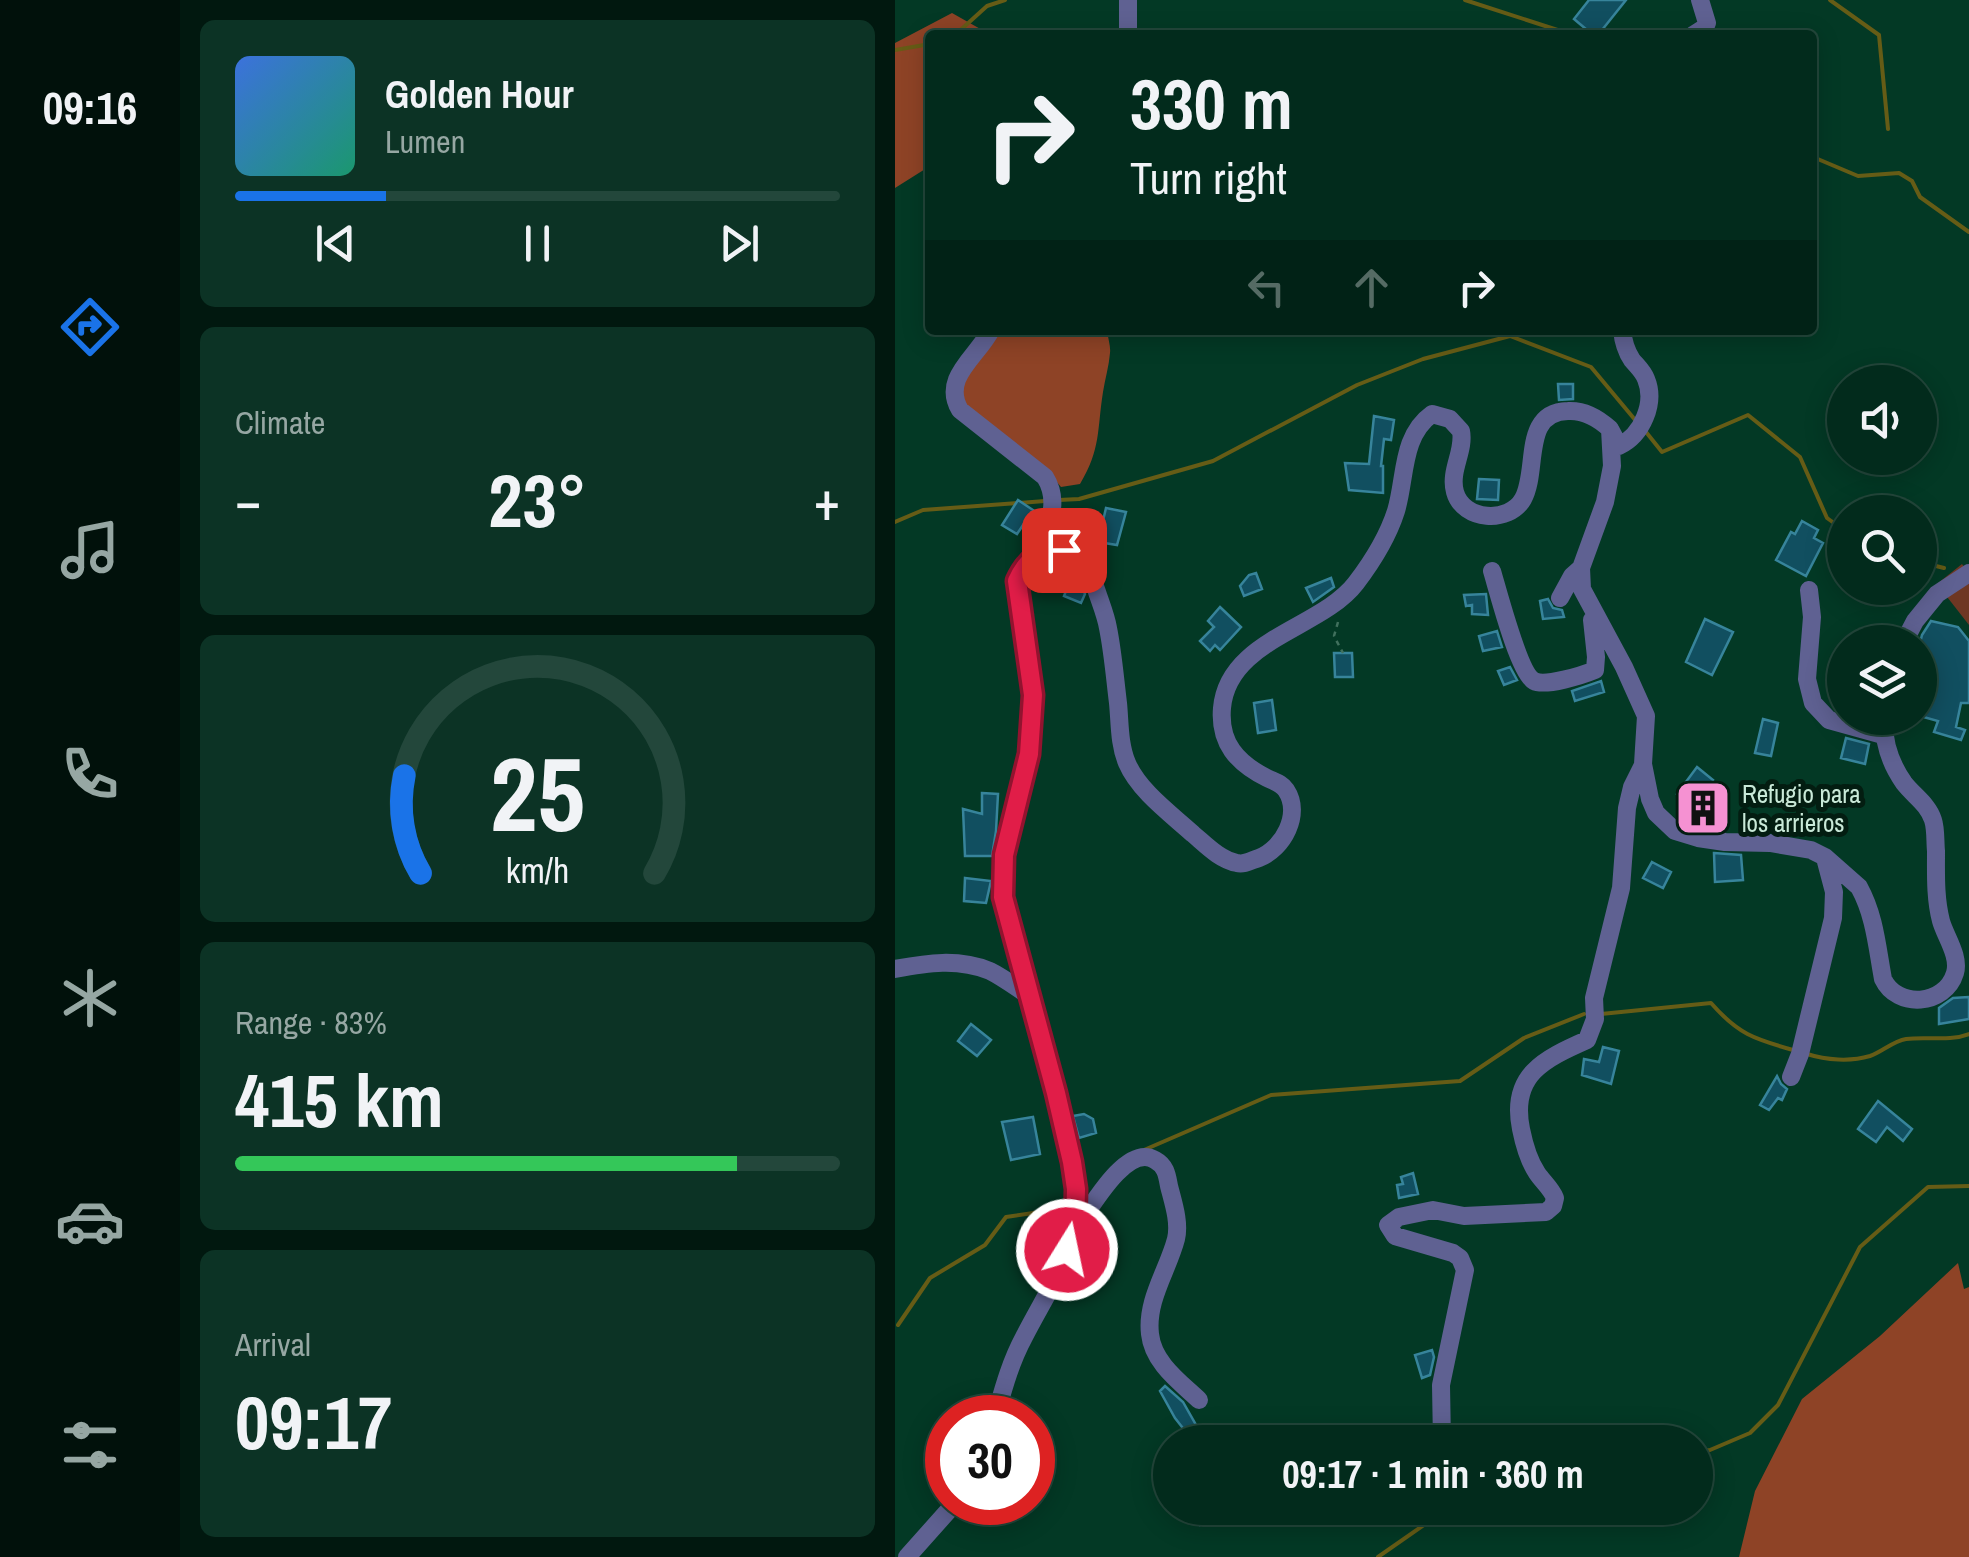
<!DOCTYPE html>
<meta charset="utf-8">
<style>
:root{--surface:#022b1c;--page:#0c3325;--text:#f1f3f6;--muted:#96a7a3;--line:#23473b;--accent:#1a73e8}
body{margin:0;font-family:"Archivo Narrow",sans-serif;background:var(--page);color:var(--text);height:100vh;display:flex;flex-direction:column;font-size:38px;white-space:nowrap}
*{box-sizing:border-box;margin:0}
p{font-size:32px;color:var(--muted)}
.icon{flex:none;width:55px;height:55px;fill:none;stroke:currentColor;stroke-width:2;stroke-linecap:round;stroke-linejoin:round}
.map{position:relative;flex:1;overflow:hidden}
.drawer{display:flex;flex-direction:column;gap:20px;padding:20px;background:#01180f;width:715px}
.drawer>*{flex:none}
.guide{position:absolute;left:30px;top:30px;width:892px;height:305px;border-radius:10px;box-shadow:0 5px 25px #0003,0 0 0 2px var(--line);background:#022b1c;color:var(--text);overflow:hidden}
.tools{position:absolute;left:932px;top:365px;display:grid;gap:20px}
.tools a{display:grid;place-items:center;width:110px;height:110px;border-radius:50%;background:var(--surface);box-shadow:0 5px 25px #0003,0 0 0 2px var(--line);font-size:50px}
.speed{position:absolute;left:30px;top:1395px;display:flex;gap:20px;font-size:50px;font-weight:700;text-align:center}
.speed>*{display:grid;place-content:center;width:130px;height:130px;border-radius:50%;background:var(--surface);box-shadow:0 5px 25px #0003,0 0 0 2px var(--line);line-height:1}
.speed .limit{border:15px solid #d22;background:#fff;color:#111}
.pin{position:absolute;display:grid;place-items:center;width:85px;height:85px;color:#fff;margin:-42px;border-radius:20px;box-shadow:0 5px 15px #0006}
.me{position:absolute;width:110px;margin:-55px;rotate:10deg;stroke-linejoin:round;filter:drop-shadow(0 0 8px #0008)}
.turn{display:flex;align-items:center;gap:35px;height:210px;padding:0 40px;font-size:45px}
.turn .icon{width:130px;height:130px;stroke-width:2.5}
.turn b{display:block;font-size:70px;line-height:85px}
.lanes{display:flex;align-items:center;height:95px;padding:0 40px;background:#0003;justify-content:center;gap:50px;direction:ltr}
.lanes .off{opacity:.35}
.big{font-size:75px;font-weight:700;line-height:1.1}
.drawer .card{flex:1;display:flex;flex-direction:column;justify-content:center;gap:15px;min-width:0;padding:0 35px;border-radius:15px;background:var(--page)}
.drawer .dial{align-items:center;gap:0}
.dial svg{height:260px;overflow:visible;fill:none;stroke:var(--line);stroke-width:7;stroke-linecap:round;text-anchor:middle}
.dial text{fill:var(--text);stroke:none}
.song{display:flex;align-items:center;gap:30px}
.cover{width:120px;height:120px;border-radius:15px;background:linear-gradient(135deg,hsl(220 70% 55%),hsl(160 70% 35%))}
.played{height:10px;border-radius:5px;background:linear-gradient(90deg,var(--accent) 25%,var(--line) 25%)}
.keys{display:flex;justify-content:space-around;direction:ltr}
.heat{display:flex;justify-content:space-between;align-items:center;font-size:55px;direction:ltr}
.charge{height:15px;border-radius:8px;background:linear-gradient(90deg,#34c759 83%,var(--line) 0)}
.trip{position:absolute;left:258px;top:1425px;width:560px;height:100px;border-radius:50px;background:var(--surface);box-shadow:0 5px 25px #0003,0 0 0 2px var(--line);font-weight:700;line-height:100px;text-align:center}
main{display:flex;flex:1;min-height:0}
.tabs{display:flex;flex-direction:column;width:180px;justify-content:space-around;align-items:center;background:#01110b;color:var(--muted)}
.tabs .icon{width:70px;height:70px}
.tabs .active{color:var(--accent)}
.tabs b{font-size:45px;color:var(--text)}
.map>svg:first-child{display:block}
.green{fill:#6e3723}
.forest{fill:#8e4326}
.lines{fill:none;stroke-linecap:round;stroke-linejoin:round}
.stream{stroke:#665c16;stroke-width:4}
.building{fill:#114f60;stroke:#37849b;stroke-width:2.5}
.path{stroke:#40705d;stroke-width:2.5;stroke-dasharray:5 5;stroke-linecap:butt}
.minor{stroke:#5f6192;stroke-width:18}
.route-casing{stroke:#92132f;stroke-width:25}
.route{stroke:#e11d48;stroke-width:18}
.labels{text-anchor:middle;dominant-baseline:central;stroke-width:10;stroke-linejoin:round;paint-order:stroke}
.poi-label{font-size:25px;fill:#c9e9d8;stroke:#031d11;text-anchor:start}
</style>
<main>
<nav class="tabs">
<b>09:16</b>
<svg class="icon active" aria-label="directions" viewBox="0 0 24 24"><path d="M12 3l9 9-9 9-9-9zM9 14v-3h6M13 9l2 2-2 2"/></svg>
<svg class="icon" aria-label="music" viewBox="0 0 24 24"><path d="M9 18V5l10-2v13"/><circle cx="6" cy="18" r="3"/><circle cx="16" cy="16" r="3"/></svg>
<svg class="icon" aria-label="phone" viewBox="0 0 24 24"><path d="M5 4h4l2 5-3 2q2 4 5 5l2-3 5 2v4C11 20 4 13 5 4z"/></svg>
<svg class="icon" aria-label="climate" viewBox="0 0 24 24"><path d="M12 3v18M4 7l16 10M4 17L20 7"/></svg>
<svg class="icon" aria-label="car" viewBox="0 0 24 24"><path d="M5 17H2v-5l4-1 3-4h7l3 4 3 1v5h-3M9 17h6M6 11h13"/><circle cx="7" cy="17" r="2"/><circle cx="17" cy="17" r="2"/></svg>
<svg class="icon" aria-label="filters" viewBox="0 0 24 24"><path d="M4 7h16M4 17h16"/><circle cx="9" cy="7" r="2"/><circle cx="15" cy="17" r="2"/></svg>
</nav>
<section class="drawer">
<div class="card">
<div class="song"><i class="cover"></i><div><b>Golden Hour</b><p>Lumen</p></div></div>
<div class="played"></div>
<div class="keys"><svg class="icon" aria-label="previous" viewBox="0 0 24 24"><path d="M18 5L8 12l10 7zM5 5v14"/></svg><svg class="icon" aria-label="pause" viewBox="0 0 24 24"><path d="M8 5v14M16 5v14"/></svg><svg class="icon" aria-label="next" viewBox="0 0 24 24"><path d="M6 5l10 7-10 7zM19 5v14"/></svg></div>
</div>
<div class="card"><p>Climate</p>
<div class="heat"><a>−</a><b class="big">23°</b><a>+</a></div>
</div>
<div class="card dial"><svg viewBox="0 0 100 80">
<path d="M14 69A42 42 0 1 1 86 69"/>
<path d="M14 69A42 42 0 0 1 9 39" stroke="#1a73e8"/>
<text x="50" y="56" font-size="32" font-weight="700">25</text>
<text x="50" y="72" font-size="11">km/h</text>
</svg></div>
<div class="card"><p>Range · 83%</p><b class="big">415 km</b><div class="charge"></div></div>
<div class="card"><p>Arrival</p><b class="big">09:17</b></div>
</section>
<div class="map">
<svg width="1074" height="1557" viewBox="0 0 1074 1557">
<rect width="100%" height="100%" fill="#033925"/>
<path class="green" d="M1067,564L1074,573V625L1042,584Z"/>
<path class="forest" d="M57,13L96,35H35V166L0,188V43Z
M103,330H213C212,338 216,345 215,353C214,366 210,379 208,392C202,430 206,449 185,484L166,487L156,475L75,413L67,397L65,382Z
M1063,1263L1069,1289L1074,1287V1557H844L860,1491L907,1399L985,1336Z"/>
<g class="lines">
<path class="stream" d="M570,0L678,35
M935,0L984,35L993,129
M60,35L92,6L110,0
M0,50L35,44
M918,157L963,176L1004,173L1017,181L1025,197L1074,232
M751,432L767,452L853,415L905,457L932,518L950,531
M164,500L184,499L318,461L462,385L528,359L615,336L696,367L741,421
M0,522L28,510L150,501
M1025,562L1049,568
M706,1014L816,1003C843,1034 859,1039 898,1050
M912,1054C931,1060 955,1062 975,1056C987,1052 998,1041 1011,1039C1033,1036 1053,1042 1074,1034
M249,1150L376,1095L565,1081L629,1038L689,1014
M3,1325L35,1278L90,1245L111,1217L172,1208
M800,1451L815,1450L855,1433L883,1405L965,1247L1033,1187L1074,1186
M483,1557L536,1520L546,1508"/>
</g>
<path class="building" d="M694,0H731L703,35H698L679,19Z
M663,384H678V399L664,400Z
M479,416L499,420L496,440L489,439L486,466H488V493L454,490L450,463L474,464Z
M584,479L604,480L603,500L582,499Z
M123,500L138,510L122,534L107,525Z
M211,508L231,512L222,545L203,542Z
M907,521L923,530L919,538L928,543L911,576L881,560L896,532L900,534Z
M361,573L367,589L349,596L345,586L354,575Z
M176,578L186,584L190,594L186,603L169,596Z
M436,578L439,587L418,602L411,588Z
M591,594L593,615L577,614V605L571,606L569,595Z
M653,599L658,608L667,610L669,617L648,619L645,601Z
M325,607L346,627L325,650L320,645L315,651L305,641L319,627L313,621Z
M810,619L838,632L817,675L791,662Z
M1036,621L1063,627L1074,641V703H1066L1061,727L1070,730L1066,740L1039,732L1043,721L1025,716V643L1027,635Z
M602,631L607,647L588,651L584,636Z
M439,653H457L458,677H440Z
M615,667L622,680L609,685L603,671Z
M706,681L709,692L680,701L677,691Z
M377,700L381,730L363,733L359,703Z
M868,719L883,723L876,756L860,753Z
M951,738L974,744L970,764L946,758Z
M802,767L818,780L807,798L831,819L824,828H819L782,794Z
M87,793L103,794L101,831L97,856H70L68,809L87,814Z
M819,853L846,855L848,880L820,882Z
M757,862L776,872L768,888L748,878Z
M70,878L96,881L91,903L69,901Z
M1074,997V1019L1044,1024V1008L1058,998Z
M76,1024L96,1040L82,1056L63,1041Z
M708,1047L724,1051L716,1084L687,1075L689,1059L704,1062Z
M882,1076L886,1084L892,1089L887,1100L883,1098L874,1110L865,1105Z
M983,1101L1017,1129L1008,1141L992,1127L981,1142L963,1129Z
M189,1114L198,1119L201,1133L184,1138L178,1116Z
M138,1117L145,1154L116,1160L107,1122Z
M518,1173L523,1194L504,1198L502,1185L508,1184L506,1177Z
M537,1350L539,1357L535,1375L527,1378L520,1355Z
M270,1386L288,1402L301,1425L291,1432L280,1418L265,1391Z
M300,1508H356L357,1511L305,1525Z"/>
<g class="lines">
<path class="path" d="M443,622L439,636L448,653"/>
<path class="minor" d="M233,35V0
M798,35L809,28L812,23L805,0
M96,330C82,357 46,378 65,410L150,477C167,504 151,530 140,555
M715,429L724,446C747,435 761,403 751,379C748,371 742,366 737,360C731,351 728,340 727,330
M597,571C603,591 624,673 639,681C650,687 688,675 700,670L701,657L697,620
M914,590L917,617L912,679L918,703L934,720L988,735
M665,598L677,576L686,568
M1009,642L1020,621L1042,594L1074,573
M0,969C32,963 63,958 95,971C109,978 122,988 136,997
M896,1077L905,1054L938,918L939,892L930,858
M180,1230C194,1211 231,1142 260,1160C271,1166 272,1175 274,1186C278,1202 285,1222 281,1239C273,1270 251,1300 255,1334C258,1363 285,1382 304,1400
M100,1418C108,1390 115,1363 129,1337C145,1305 171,1266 179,1232C185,1211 180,1184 177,1162L108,897C109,882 107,866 110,852C120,798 138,751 138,696C138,679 135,660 132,643C129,623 118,596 124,576C131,557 153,544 172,551C191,558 196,575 202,592C206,604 211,616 213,628C218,653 220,679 223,703C225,723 224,744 232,763C244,791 276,814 298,834C311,845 325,860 342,863C349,865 357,860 364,858C388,849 407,814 391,790C386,783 380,782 372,778C342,763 324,743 327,708C333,639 426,629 461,583C477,562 493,536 501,511C511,478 506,436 537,414L555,419L566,431C570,451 554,471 560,492C568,521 614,524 628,499C644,470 626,412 673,411C690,410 703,418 715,429L717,466L710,502L686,568L687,589L729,667L751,716L748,764L755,799L761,813L780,831L803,838L830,842L875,843L916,850L930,857L964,887C980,916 982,947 988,979C1002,1009 1050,1006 1060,973C1065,956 1050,936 1046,921C1040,898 1041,874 1041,851C1040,841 1041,829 1038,820C1033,804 1019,796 1009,783C995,763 988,742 989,718
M547,1442L546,1385L570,1270L565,1258L558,1253L500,1236L493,1225L504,1217L538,1210L569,1216L651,1212L658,1206L660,1198C656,1188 648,1182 642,1173C634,1161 629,1144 626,1129C615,1075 649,1059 692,1040L700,1019L699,998L726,888L732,808L737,787L748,765
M12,1557L61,1502"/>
</g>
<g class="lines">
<g class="route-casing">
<path id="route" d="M169,550C145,550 132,559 122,581L138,695L134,754L109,855L108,897L161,1093L177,1162L181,1189L180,1230L172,1250"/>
</g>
<use href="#route" class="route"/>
</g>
<defs>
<g id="building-square" transform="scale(2.875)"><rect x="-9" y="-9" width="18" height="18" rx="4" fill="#f591d2" stroke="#031d11"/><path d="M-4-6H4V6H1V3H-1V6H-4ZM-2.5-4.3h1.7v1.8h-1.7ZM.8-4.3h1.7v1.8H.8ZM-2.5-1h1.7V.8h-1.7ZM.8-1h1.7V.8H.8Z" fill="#111"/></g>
</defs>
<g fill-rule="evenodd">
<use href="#building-square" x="808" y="808"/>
</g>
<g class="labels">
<g class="poi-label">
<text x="847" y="794">Refugio para<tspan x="847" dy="29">los arrieros</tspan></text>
</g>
</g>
</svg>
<div class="tools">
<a><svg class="icon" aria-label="sound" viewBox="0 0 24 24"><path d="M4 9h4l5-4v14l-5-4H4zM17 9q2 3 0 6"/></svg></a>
<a><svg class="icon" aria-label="search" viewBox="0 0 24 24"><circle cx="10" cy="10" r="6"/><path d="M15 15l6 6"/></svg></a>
<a><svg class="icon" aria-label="layers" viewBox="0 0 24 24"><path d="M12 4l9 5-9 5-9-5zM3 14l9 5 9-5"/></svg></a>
</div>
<div class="speed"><div class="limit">30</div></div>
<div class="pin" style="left:169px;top:550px;background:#d93025"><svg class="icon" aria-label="arrive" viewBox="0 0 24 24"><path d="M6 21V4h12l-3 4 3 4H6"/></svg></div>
<svg class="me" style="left:172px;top:1250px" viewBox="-20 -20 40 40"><circle r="17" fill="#e11d48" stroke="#fff" stroke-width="3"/><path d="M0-11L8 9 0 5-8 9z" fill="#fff"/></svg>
<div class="trip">09:17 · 1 min · 360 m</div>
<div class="guide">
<div class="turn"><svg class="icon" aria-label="right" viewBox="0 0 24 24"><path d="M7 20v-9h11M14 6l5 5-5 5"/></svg><div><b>330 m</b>Turn right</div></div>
<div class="lanes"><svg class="icon off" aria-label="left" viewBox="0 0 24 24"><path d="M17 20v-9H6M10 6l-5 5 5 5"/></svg><svg class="icon off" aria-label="ahead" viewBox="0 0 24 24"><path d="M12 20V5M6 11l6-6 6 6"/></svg><svg class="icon" aria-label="right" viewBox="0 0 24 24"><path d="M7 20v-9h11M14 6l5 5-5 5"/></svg></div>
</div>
</div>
</main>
